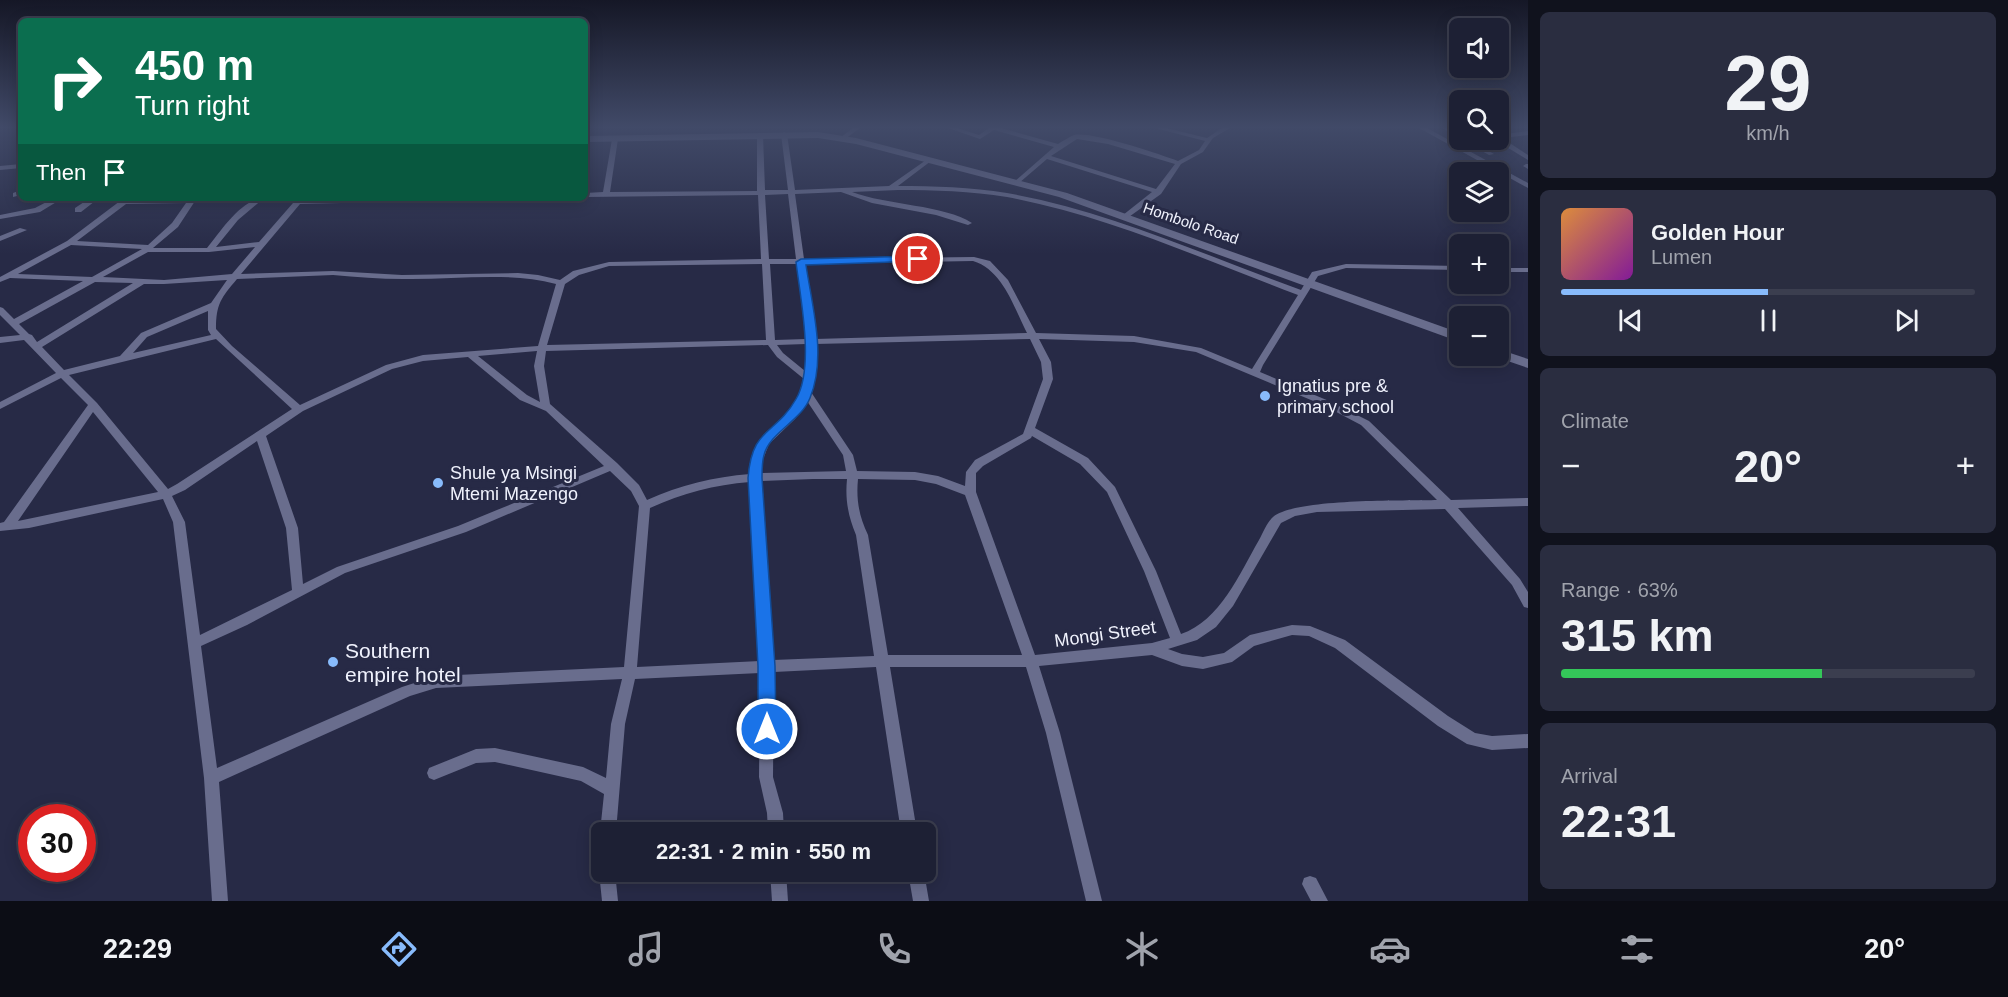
<!DOCTYPE html>
<meta charset="utf-8">
<style>
:root{--surface:#1d2034;--page:#2a2d40;--text:#f1f3f6;--muted:#a0a3ac;--line:#3b3e4f;--accent:#88bbfc}
body{margin:0;font-family:Arial,sans-serif;background:var(--page);color:var(--text);height:100vh;display:flex;flex-direction:column;font-size:22px;white-space:nowrap}
*{box-sizing:border-box;margin:0}
p{font-size:20px;color:var(--muted)}
.icon{flex:none;width:33px;height:33px;fill:none;stroke:currentColor;stroke-width:2;stroke-linecap:round;stroke-linejoin:round}
.map{position:relative;flex:1;overflow:hidden}
.details{display:flex;flex-direction:column;gap:12px;padding:12px;background:#10121d;width:480px}
.details>*{flex:none}
.hud{position:absolute;left:18px;top:18px;width:570px;height:183px;border-radius:9px;box-shadow:0 3px 15px #0003,0 0 0 2px var(--line);background:#0b6e4f;color:#fff;overflow:hidden}
.fabs{position:absolute;left:1449px;top:18px;display:grid;gap:12px}
.fabs a{display:grid;place-items:center;width:60px;height:60px;border-radius:9px;background:var(--surface);box-shadow:0 3px 15px #0003,0 0 0 2px var(--line);font-size:30px}
.speed{position:absolute;left:18px;top:804px;display:flex;gap:12px;font-size:30px;font-weight:700;text-align:center}
.speed>*{display:grid;place-content:center;width:78px;height:78px;border-radius:50%;background:var(--surface);box-shadow:0 3px 15px #0003,0 0 0 2px var(--line);line-height:1}
.speed .limit{border:9px solid #d22;background:#fff;color:#111}
.pin{position:absolute;display:grid;place-items:center;width:51px;height:51px;color:#fff;margin:-26px;border:3px solid #fff;border-radius:50%;box-shadow:0 2px 6px #0007}
.me{position:absolute;width:66px;margin:-33px;rotate:0deg;stroke-linejoin:round;filter:drop-shadow(0 0 4px #0008)}
.turn{display:flex;align-items:center;gap:21px;height:126px;padding:0 18px;font-size:27px}
.turn .icon{width:78px;height:78px;stroke-width:2.5}
.turn b{display:block;font-size:42px;line-height:51px}
.then{display:flex;align-items:center;height:57px;padding:0 18px;background:#0003;gap:12px;font-size:22px}
.big{font-size:45px;font-weight:700;line-height:1.1}
.details .card{flex:1;display:flex;flex-direction:column;justify-content:center;gap:9px;min-width:0;padding:0 21px;border-radius:9px;background:var(--page)}
.details .dial{align-items:center;gap:0}
.dial b{font-size:78px;line-height:1}
.song{display:flex;align-items:center;gap:18px}
.cover{width:72px;height:72px;border-radius:9px;background:linear-gradient(135deg,hsl(30 70% 55%),hsl(290 70% 35%))}
.played{height:6px;border-radius:3px;background:linear-gradient(90deg,var(--accent) 50%,var(--line) 50%)}
.keys{display:flex;justify-content:space-around;direction:ltr}
.heat{display:flex;justify-content:space-between;align-items:center;font-size:33px;direction:ltr}
.charge{height:9px;border-radius:4px;background:linear-gradient(90deg,#34c759 63%,var(--line) 0)}
.trip{position:absolute;left:591px;top:822px;width:345px;height:60px;border-radius:9px;background:var(--surface);box-shadow:0 3px 15px #0003,0 0 0 2px var(--line);font-weight:700;line-height:60px;text-align:center}
.dock{display:flex;height:96px;justify-content:space-around;align-items:center;background:#0c0d15;color:var(--muted)}
.dock .icon{width:42px;height:42px}
.dock .selected{color:var(--accent)}
.dock b{font-size:27px;color:var(--text)}
main{display:flex;flex:1;min-height:0}
.map>svg:first-child{display:block}
.lines{fill:none;stroke-linecap:round;stroke-linejoin:round}
.street{fill:#696d8d;fill-rule:evenodd}
.secondary{fill:#696d8d;fill-rule:evenodd}
.route{fill:#1a73e8;stroke:#114b97;stroke-width:1.5}
.poi-dot{fill:#88bbfc;stroke:#272a46;stroke-width:2}
.labels{text-anchor:middle;dominant-baseline:central;stroke-width:6;stroke-linejoin:round;paint-order:stroke}
.far-street-label{font-size:15px;fill:#f0f2fd;stroke:#272a46}
.poi-label{font-size:18px;fill:#f0f2fd;stroke:#272a46;text-anchor:start}
.street-label{font-size:18px;fill:#f0f2fd;stroke:#272a46}
.near-poi-label{font-size:21px;fill:#f0f2fd;stroke:#272a46;text-anchor:start}
</style>
<main>
<div class="map">
<svg width="1528" height="901" viewBox="0 0 1528 901">
<rect width="100%" height="100%" fill="#272a46"/>
<g class="lines">
<path class="street" d="M853,128H860L845,139H841V137Z
M948,128H957L979,135L989,128H1001L1058,144C1063,141 1069,137 1074,135C1092,131 1159,154 1178,161L1199,150L1205,141L1155,128H1166L1207,138L1222,128H1230L1213,138L1203,152L1181,164L1161,194L1126,219H1123V215L1152,192L1047,159L1019,183H1015V181L1054,147L994,130L980,139ZM1077,139L1108,144L1175,164L1156,189L1051,156Z
M1419,128H1427L1528,183V188Z
M1442,128H1450L1460,133V138Z
M1528,131V135L1502,138L1528,155V160L1495,140H1498V135Z
M784,132L787,134L795,190L889,186L929,158L932,160L931,161L898,186C934,186 971,187 1007,193C1109,211 1204,255 1301,290L1312,272L1346,264L1460,266V270L1346,268L1318,276L1263,365L1260,372L1329,401L1369,421L1451,500L1528,498V506L1458,508L1520,579L1528,592V608L1524,607L1512,585L1445,509L1317,512L1295,516L1281,523L1233,606L1216,627L1197,640L1168,649L1182,654L1203,657L1224,653L1250,635L1292,625L1310,626L1345,640L1448,716L1475,733L1492,736L1528,734V748L1492,750L1467,744L1438,726L1335,648L1309,636L1292,635L1254,646L1232,662L1203,669L1182,666L1152,655L1039,666L1060,733L1102,901H1086L1046,733L1026,667H890L917,832H901L876,667L774,672L773,777L783,813L784,832H768L767,813L759,777L760,673L635,679L625,724L616,832H602V835L600,832L604,794L581,781L495,762L476,763L434,780L429,778L427,773L429,768L476,749L495,748L583,767L606,778L611,724L622,679L436,688L410,696L219,782L228,901H212L204,778L173,522L163,499L29,528L0,531V523L4,522L88,405L61,378L0,409V402L56,373L24,340L0,343V337L20,335L0,315V307L3,308L14,319L83,281L10,278L0,282V277L67,241L124,198H133L131,200L197,198L178,227L153,248H207C220,232 242,198 264,198L238,220L216,247L259,242L293,203L270,200L266,198L296,200L305,198L303,200L468,198L464,200L300,204L241,274L333,271L402,275L518,273L538,275L560,280L573,271L609,262L761,259L758,195L585,197V193L603,192L612,139L615,137L618,139L610,192L757,191V135L760,133L763,135L765,190H788L781,134ZM898,190C934,190 971,191 1007,197C1108,216 1202,259 1298,295L1252,369L1201,348L1134,336L1036,333L1008,280L990,261L974,257L804,259L795,194L841,192L872,203L936,215L968,225L972,223C945,205 886,205 852,192ZM788,194L796,259H769L765,195ZM186,203L172,223L148,245L77,241L126,204ZM71,245L142,249L92,277L18,274ZM255,247L232,274L164,280L103,277L148,252H209ZM973,261C1003,270 1014,308 1027,333L815,339L805,264ZM762,264L766,340L547,345L565,284L579,275L609,266ZM770,264H797L806,339L775,340ZM333,275C356,277 380,279 403,279C454,280 507,271 556,284L538,346L423,355L386,365L300,405L232,346L216,329C216,304 221,298 237,279ZM227,280L211,303L141,333L120,356L64,370L42,347L144,284H164ZM95,282L133,283L37,342L32,335L29,334L19,324ZM208,311V330L211,335L133,353L147,337ZM216,339L292,409L177,484L168,489L97,403L69,375ZM1030,339L1041,362L1043,379L1023,434L975,460L966,472L965,486L938,476L915,472L857,471L853,455L811,392L814,375L815,344ZM1039,339L1134,342L1196,352L1323,405L1361,425L1437,500C1405,501 1295,498 1273,517C1267,522 1263,533 1259,540C1240,573 1220,621 1181,634L1156,571L1115,487L1088,458L1035,428L1053,379L1051,362ZM806,344L805,371L783,353L777,345ZM768,345L777,357L804,379L800,390L801,392C793,415 776,421 762,438C754,449 752,461 750,474C714,477 680,485 647,500L639,485L617,463L550,404L544,366L546,351ZM537,351L534,366L540,402L527,395L478,356ZM468,357L520,400L546,411L604,466L458,526L337,567L303,584L298,528L266,436L303,411L392,369L423,361ZM807,401L843,455L846,471L761,473L762,462L769,444L795,419ZM93,412L158,492L18,521ZM1032,436L1080,464L1107,492L1144,571L1170,638L1152,643L1035,655L976,492V473L983,466L1031,438ZM257,441L286,528L292,590L200,635L185,522L172,496L185,490ZM610,471L631,491L639,506L624,667L436,676L402,687L217,768L201,646L247,625L345,573L466,532ZM813,479H847C845,499 848,516 856,535L874,656L773,660L761,481ZM858,479L915,480L936,484L965,495L1022,655H888L868,535C859,516 856,500 858,479ZM750,482L760,661L637,667L650,508C683,493 714,485 750,482Z
M1462,140H1469L1494,154L1489,155Z
M21,164V168L0,170V166Z
M1526,164H1528V169L1523,166Z
M21,190V195L13,197V193Z
M54,198H63L40,212L0,219V215L35,208Z
M90,198H99L81,212H75V208Z
M20,228L27,230L0,241V236Z
M1498,268H1528V272H1498Z
M601,866L602,872H615L618,901H602L599,872Z
M770,872H786L788,901H772Z
M908,872H924L929,901H913Z
M1310,876L1316,878L1328,901H1311L1302,884L1304,878Z"/>
<path class="secondary" d="M818,132L856,138L1067,193L1460,333V342L1059,197L856,144L818,138L585,142V136Z
M1498,349L1528,359V368L1493,356H1498Z"/>
</g>
<linearGradient id="sky" x2="0" y2="1"><stop stop-color="#151726"/><stop offset="0.5" stop-color="#414a68"/><stop offset="1" stop-color="#414a68" stop-opacity="0"/></linearGradient>
<rect width="1528" height="254" fill="url(#sky)"/>
<path class="route" d="M918,256L922,257V261L806,265C812,306 827,357 810,398C801,421 770,432 764,455C762,462 762,471 762,478L775,666L776,729L773,735L767,737L760,735L758,729V666L748,478C752,426 775,436 796,399C815,367 800,297 796,262L801,259Z"/>
<g class="poi-dot">
<circle cx="1265" cy="396" r="6"/>
<circle cx="438" cy="483" r="6"/>
<circle cx="333" cy="662" r="6"/>
</g>
<g class="labels">
<g class="far-street-label">
<text transform="translate(1191 223) rotate(19)">Hombolo Road</text>
</g>
<g class="poi-label">
<text x="1277" y="386">Ignatius pre &amp;<tspan x="1277" dy="21">primary school</tspan></text>
<text x="450" y="473">Shule ya Msingi<tspan x="450" dy="21">Mtemi Mazengo</tspan></text>
</g>
<g class="street-label">
<text transform="translate(1105 634) rotate(-8)">Mongi Street</text>
</g>
<g class="near-poi-label">
<text x="345" y="650">Southern<tspan x="345" dy="24">empire hotel</tspan></text>
</g>
</g>
</svg>
<div class="fabs">
<a><svg class="icon" aria-label="sound" viewBox="0 0 24 24"><path d="M4 9h4l5-4v14l-5-4H4zM17 9q2 3 0 6"/></svg></a>
<a><svg class="icon" aria-label="search" viewBox="0 0 24 24"><circle cx="10" cy="10" r="6"/><path d="M15 15l6 6"/></svg></a>
<a><svg class="icon" aria-label="layers" viewBox="0 0 24 24"><path d="M12 4l9 5-9 5-9-5zM3 14l9 5 9-5"/></svg></a>
<a>+</a>
<a>−</a>
</div>
<div class="speed"><div class="limit">30</div></div>
<div class="pin" style="left:918px;top:259px;background:#d93025"><svg class="icon" aria-label="arrive" viewBox="0 0 24 24"><path d="M6 21V4h12l-3 4 3 4H6"/></svg></div>
<svg class="me" style="left:767px;top:729px" viewBox="-20 -20 40 40"><circle r="17" fill="#1a73e8" stroke="#fff" stroke-width="3"/><path d="M0-11L8 9 0 5-8 9z" fill="#fff"/></svg>
<div class="trip">22:31 · 2 min · 550 m</div>
<div class="hud">
<div class="turn"><svg class="icon" aria-label="right" viewBox="0 0 24 24"><path d="M7 20v-9h11M14 6l5 5-5 5"/></svg><div><b>450 m</b>Turn right</div></div>
<div class="then">Then<svg class="icon" aria-label="arrive" viewBox="0 0 24 24"><path d="M6 21V4h12l-3 4 3 4H6"/></svg></div>
</div>
</div>
<section class="details">
<div class="card dial"><b>29</b><p>km/h</p></div>
<div class="card">
<div class="song"><i class="cover"></i><div><b>Golden Hour</b><p>Lumen</p></div></div>
<div class="played"></div>
<div class="keys"><svg class="icon" aria-label="previous" viewBox="0 0 24 24"><path d="M18 5L8 12l10 7zM5 5v14"/></svg><svg class="icon" aria-label="pause" viewBox="0 0 24 24"><path d="M8 5v14M16 5v14"/></svg><svg class="icon" aria-label="next" viewBox="0 0 24 24"><path d="M6 5l10 7-10 7zM19 5v14"/></svg></div>
</div>
<div class="card"><p>Climate</p>
<div class="heat"><a>−</a><b class="big">20°</b><a>+</a></div>
</div>
<div class="card"><p>Range · 63%</p><b class="big">315 km</b><div class="charge"></div></div>
<div class="card"><p>Arrival</p><b class="big">22:31</b></div>
</section>
</main>
<nav class="dock">
<b>22:29</b>
<svg class="icon selected" aria-label="directions" viewBox="0 0 24 24"><path d="M12 3l9 9-9 9-9-9zM9 14v-3h6M13 9l2 2-2 2"/></svg>
<svg class="icon" aria-label="music" viewBox="0 0 24 24"><path d="M9 18V5l10-2v13"/><circle cx="6" cy="18" r="3"/><circle cx="16" cy="16" r="3"/></svg>
<svg class="icon" aria-label="phone" viewBox="0 0 24 24"><path d="M5 4h4l2 5-3 2q2 4 5 5l2-3 5 2v4C11 20 4 13 5 4z"/></svg>
<svg class="icon" aria-label="climate" viewBox="0 0 24 24"><path d="M12 3v18M4 7l16 10M4 17L20 7"/></svg>
<svg class="icon" aria-label="car" viewBox="0 0 24 24"><path d="M5 17H2v-5l4-1 3-4h7l3 4 3 1v5h-3M9 17h6M6 11h13"/><circle cx="7" cy="17" r="2"/><circle cx="17" cy="17" r="2"/></svg>
<svg class="icon" aria-label="filters" viewBox="0 0 24 24"><path d="M4 7h16M4 17h16"/><circle cx="9" cy="7" r="2"/><circle cx="15" cy="17" r="2"/></svg>
<b>20°</b>
</nav>
